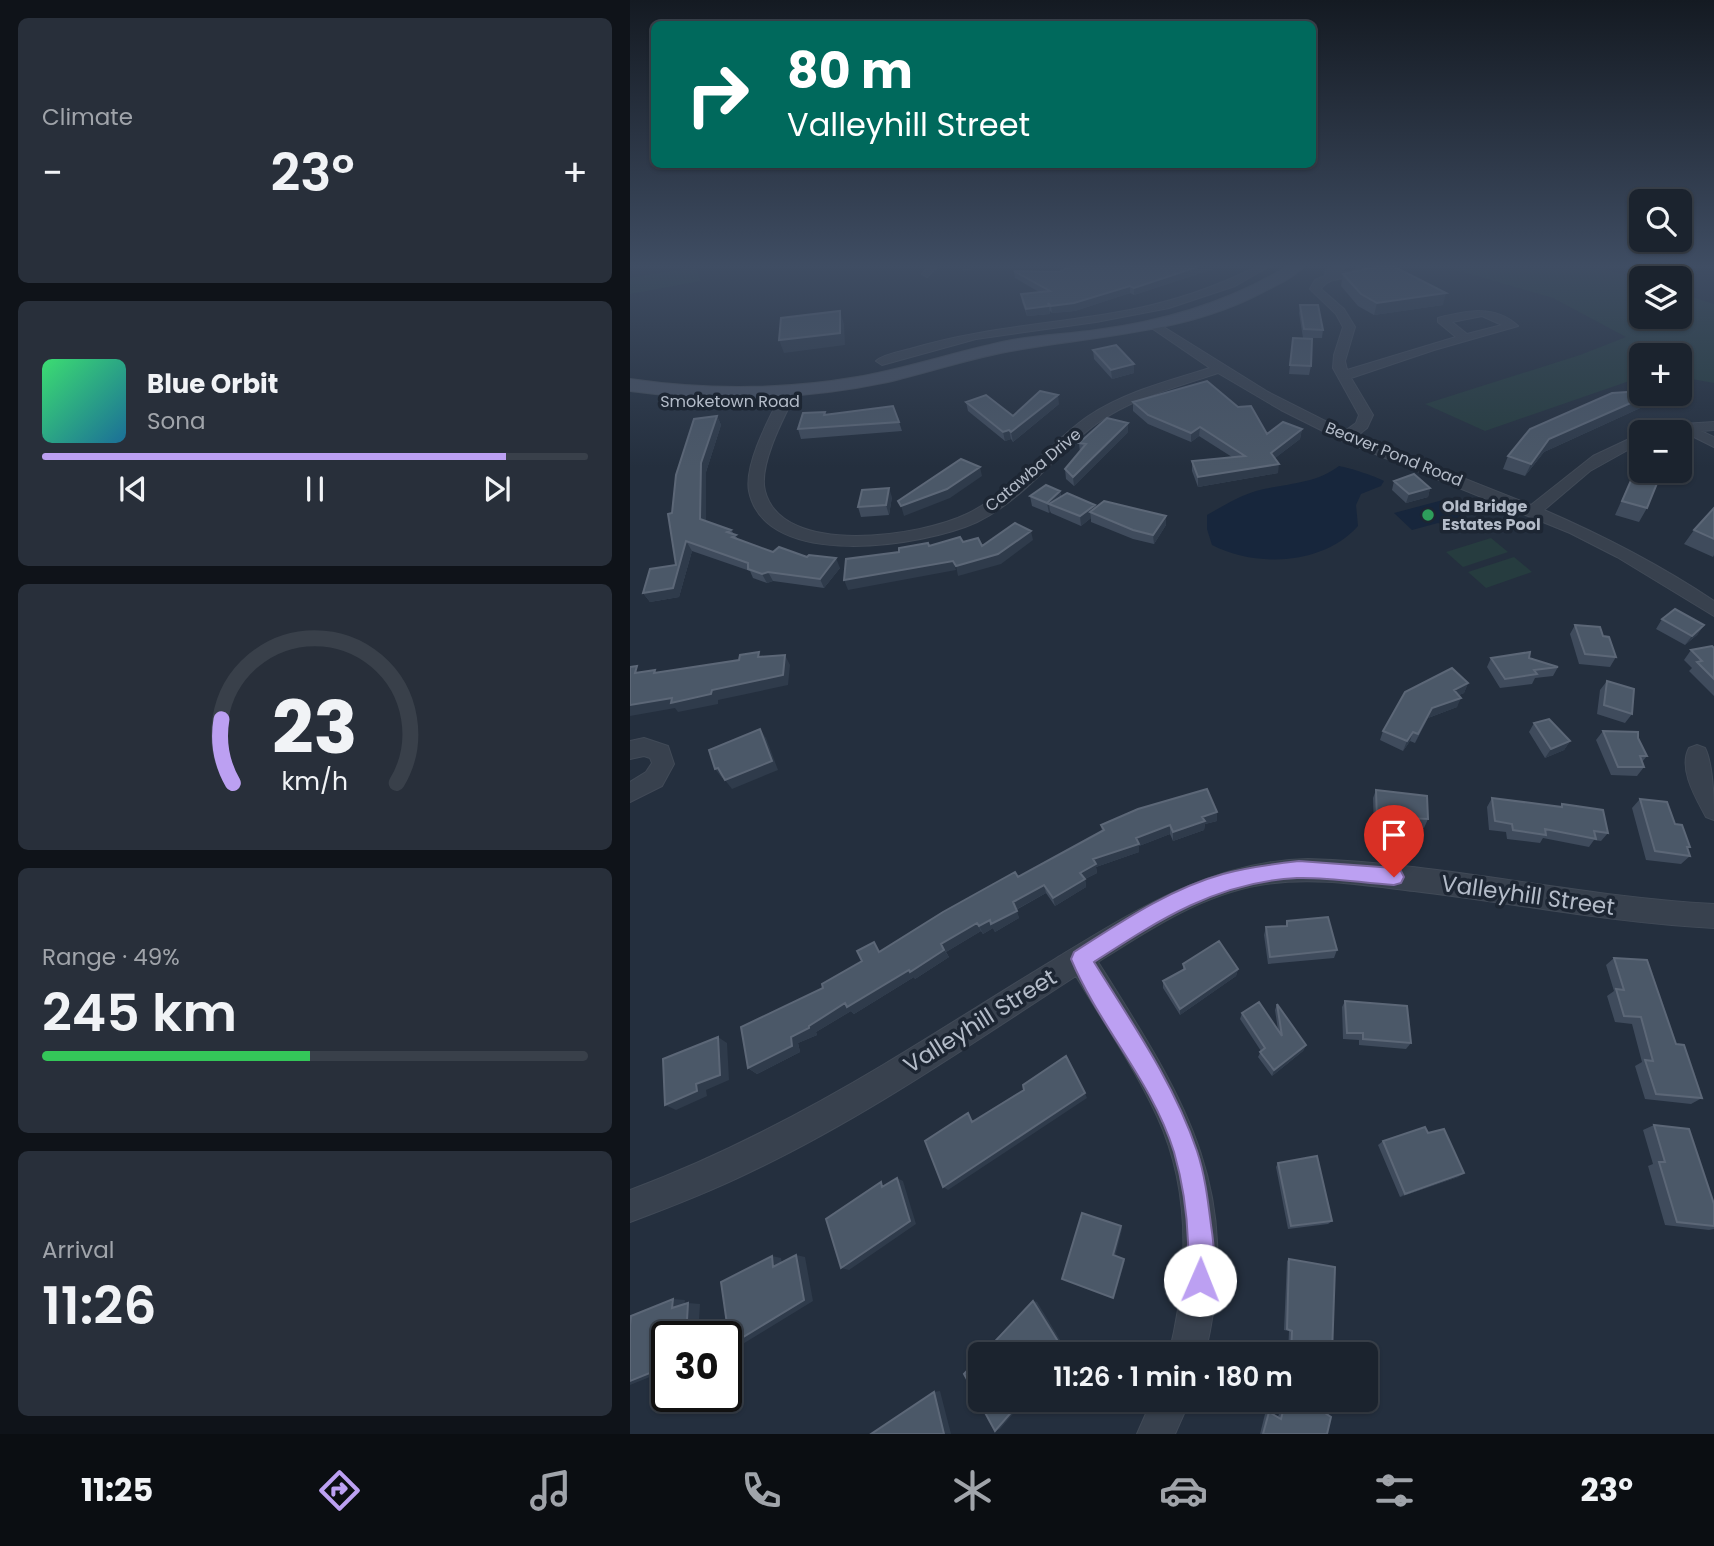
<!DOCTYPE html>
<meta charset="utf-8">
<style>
:root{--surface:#1b232e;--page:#282f3a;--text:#f1f3f6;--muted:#a0a4aa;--line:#39404a;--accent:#bca0f2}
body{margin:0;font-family:Poppins,sans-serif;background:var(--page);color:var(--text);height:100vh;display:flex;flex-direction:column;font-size:26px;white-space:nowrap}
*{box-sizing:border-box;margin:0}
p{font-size:23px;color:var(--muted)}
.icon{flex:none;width:38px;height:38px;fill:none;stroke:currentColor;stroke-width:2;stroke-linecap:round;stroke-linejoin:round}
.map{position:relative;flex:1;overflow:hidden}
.panel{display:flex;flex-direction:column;gap:18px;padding:18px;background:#0f1319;width:630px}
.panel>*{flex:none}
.banner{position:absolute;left:21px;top:21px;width:665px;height:147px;border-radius:10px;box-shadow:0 2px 5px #0004,0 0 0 2px var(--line);background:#00695c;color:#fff;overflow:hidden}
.fabs{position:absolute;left:999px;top:189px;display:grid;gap:14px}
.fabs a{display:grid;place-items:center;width:63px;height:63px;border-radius:10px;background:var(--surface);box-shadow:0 2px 5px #0004,0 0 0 2px var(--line);font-size:35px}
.speed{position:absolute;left:21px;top:1321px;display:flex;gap:14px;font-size:35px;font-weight:700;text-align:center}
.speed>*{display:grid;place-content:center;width:91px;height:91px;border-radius:50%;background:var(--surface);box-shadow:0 2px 5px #0004,0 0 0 2px var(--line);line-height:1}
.speed .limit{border:4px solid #111;border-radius:10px;background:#fff;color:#111}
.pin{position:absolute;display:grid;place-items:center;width:60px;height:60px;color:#fff;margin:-72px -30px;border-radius:50% 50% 50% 0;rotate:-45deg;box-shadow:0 0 7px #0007}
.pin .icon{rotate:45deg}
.me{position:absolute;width:77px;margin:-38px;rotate:1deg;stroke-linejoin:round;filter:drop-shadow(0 0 5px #0008)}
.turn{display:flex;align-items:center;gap:24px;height:147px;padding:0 21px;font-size:32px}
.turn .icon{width:91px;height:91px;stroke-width:2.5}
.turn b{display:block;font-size:49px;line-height:60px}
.big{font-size:52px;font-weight:600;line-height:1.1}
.panel .card{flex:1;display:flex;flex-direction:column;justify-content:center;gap:10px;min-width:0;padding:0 24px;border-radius:10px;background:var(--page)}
.panel .dial{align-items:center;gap:0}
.dial svg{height:182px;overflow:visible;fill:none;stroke:var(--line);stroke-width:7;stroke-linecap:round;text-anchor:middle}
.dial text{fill:var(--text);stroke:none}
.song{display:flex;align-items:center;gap:21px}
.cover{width:84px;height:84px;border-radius:10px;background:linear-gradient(135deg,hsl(140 70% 55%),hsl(200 70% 35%))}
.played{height:7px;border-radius:4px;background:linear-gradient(90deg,var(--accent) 85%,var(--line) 85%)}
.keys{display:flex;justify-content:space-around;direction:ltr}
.heat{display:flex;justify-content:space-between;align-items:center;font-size:38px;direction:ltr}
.charge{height:10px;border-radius:5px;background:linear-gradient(90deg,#34c759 49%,var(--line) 0)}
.trip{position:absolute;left:338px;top:1342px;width:410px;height:70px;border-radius:10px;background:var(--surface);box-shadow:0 2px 5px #0004,0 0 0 2px var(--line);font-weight:600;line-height:70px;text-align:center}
.menu{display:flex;height:112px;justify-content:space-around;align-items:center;background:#0b0e12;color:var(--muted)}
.menu .icon{width:49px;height:49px}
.menu .current{color:var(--accent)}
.menu b{font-size:32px;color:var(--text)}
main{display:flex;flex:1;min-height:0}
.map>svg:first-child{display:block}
.green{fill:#263c3f}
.water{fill:#17263c}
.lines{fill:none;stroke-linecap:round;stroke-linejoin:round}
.street-casing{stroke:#414a57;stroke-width:2}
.secondary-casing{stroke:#414a57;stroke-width:2}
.street{fill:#38414e;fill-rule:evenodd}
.secondary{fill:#465061;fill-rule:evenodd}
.wall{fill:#3f4b5c}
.shaded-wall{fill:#2f3b4b}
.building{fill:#4b5868;stroke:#5c6777;stroke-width:2}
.route{fill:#bca0f2;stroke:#7a689d;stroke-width:2}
.leisure-dot{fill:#2e9e5b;stroke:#1d2633;stroke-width:2.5}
.labels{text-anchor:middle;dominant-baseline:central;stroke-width:7;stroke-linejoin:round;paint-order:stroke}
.far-street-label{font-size:16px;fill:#b4bcc9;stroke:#1d2633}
.far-poi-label{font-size:16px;font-weight:bold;fill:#b4bcc9;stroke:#1d2633;text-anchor:start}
.near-street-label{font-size:23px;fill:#b4bcc9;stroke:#1d2633}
</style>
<main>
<section class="panel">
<div class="card"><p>Climate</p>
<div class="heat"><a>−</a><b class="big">23°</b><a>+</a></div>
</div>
<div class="card">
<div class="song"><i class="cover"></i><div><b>Blue Orbit</b><p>Sona</p></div></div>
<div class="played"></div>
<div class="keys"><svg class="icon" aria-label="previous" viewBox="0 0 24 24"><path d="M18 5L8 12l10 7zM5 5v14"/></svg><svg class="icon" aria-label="pause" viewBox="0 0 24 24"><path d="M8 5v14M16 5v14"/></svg><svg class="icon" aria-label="next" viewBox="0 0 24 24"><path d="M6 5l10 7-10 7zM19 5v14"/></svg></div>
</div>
<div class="card dial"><svg viewBox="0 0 100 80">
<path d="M14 69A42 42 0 1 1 86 69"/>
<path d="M14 69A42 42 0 0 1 9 41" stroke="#bca0f2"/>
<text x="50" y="56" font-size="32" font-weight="700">23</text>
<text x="50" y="72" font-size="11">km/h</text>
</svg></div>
<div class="card"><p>Range · 49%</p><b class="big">245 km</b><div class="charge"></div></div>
<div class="card"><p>Arrival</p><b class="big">11:26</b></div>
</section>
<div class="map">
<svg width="1084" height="1434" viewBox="0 0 1084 1434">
<rect width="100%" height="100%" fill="#242f3e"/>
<path class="green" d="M65,267L71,281L0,294V278Z
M816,267H969L1011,280L1012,317H1050V293L1084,304V383L1050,377V355H1012L1011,377L855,431L795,404L950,355L996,337L923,298Z
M861,538L878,552L833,567L816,552Z
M884,557L902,572L856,588L838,572Z"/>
<path class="water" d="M709,466C720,468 745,476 754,481L751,486L731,494L726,505L728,526C693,565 627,568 582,545L577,529V515C593,506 609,496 626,491C655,483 684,485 709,466Z
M813,500L832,517L834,520L831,526L823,528L808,523L782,530L764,513Z"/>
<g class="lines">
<g class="street-casing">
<path id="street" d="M297,267H307L297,277L292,274Z
M626,267H638L605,286L539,308L466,322L346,339L252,365L246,361C254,354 269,352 280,349C352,327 427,324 500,310C545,301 586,287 626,267Z
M704,267H717L707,273L728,270L726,267L740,269C728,283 702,272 691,289L714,309L725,327L715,361L717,370L826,337L808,322V318C836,311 865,304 888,326L804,350L721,378L743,415L737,428L727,436L901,505L963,456L1012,433V442L960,471L914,510C974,536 1030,565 1084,601V616L987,557L940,533L711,440L651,410L588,373C547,387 502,398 466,424C425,454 395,499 347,522C295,546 135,572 119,491C114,463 141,415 153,391L160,387L167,391C155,415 128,465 135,491C152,558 292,536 337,514C384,491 415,447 457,417C494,392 538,381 580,368L520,327V323L524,321L638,392L715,431L726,423L729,415L703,368L704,355L713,327L706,314L680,289L685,280L695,276L696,270ZM852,316L872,325L837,334L822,322Z
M1084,422V430L1071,431L1084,437V447L1046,428L1053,424Z
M14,738L38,746L44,764L32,786L0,802V782L16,772L22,763L20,758L14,756L0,759V741Z
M1067,745L1075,748C1083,764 1084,801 1084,820L1076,817C1066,798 1048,769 1059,748Z
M678,859C814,863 948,897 1084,904V928C983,923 884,903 784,891C733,885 681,876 630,885C571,895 518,930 468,962C553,1097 615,1188 575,1354H539C558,1276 562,1191 527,1116C505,1068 474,1023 446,976C339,1045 233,1119 118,1173C79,1192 40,1207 0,1222V1190C89,1157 171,1114 253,1065C310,1031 367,994 425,959C504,911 582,861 678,859Z
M522,1400H560L545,1434H507Z"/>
</g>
<g class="secondary-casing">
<path id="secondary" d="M656,267H673C663,278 647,285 633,292C556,333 471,335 387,350C343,357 301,372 258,382C172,400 87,403 0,391V379C76,390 152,390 227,377C280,368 330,350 382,340C410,335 438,334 466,330C534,321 597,303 656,267Z"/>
</g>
<use href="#street" class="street"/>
<use href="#secondary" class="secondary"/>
</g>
<path class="wall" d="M589,267L504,295L500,293L445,311L422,313L420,311V314L397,316L392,302L391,294L409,292L385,278L384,271L429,272Z
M713,274L813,305L744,315L728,306L711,286Z
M670,305L693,330L692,338H673L669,313Z
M663,338L681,366L679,375L659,374Z
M463,350L504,373L482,379L464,359Z
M1021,394H1024L1019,404L914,452L895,476L873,469L878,456Z
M336,402L383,416L429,404L383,442L381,439L375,441L338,411Z
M503,402L637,434L672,429L670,439L645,458L648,473L568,487L562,471V461L602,457L569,436L561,442L518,424L503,411Z
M196,415L269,422L272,431L171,439L168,429Z
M87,416L91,425L76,472V521L101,530L108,539L143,552L210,568L194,588L143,581L137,583L123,578L120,571L62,551L49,597L20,602L13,593L46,565L42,513Z
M498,432L444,486L436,479L435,469L450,452L449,443Z
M1009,462L1017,508L1009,522L985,515Z
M764,481L800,488L798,497L776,503L762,490Z
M430,491L431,497L465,505L466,508L536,525L524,544L503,539L461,522V518L451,526L421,513L420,511L419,513L402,506L400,496Z
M262,497L259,515L231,517L228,507Z
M1084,508V555L1083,557L1054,544L1064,530Z
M1032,619L1074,625L1067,635L1055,645L1026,629Z
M945,625L973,636L986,657L980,667L949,664L940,634Z
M1084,648V696L1059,671L1062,668L1054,660L1061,650Z
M861,658H899L928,667L923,676L905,678L902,684L870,688L857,667Z
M977,681L1002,714L995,723L967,714L970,690Z
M838,683L834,693L829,695L827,707L798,718L785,743L780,741L773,751L750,740L753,731Z
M904,723L940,741L934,750L915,758L899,732Z
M973,731L1008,738L1017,756L1012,762L1014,767L1007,776L981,775L966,740Z
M746,790L798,819L794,828L775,827L773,831L744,828L743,798Z
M862,798L930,807L932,804L978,833L971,841L964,840L959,847L913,838L910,843L877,839L876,832L859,830L857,807Z
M1010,799L1045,824L1060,847L1057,849L1060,856L1051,864L1016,860L1002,808Z
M587,812V821L575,824L574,830L543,841L540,834L509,846V852L466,867L467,873L455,879L456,887L425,906L416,893L386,910L389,918L365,932L363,928L353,934L351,931L316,952L319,957L285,979L284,977L224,1014L221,1011L186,1032L187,1035L168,1043L170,1052L127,1074L118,1068L193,988L251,951L472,831L471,825Z
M657,921L707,950L704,958L638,964L634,935L636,927L656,926Z
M984,958L1046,1044L1072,1098L1061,1104L1015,1099L1005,1066L1012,1062L1002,1024L985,1022L977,996L984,991L976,965Z
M553,964L608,969L606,976L550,1015L533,988V981L553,970Z
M715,1001L781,1043L776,1049L729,1045V1040L713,1039L712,1007Z
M647,1004L676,1045L673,1051L642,1076L628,1057L631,1051L610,1019L612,1013L648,1030L645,1010Z
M1024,1125L1084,1204V1229L1079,1230L1035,1225L1018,1166L1023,1164L1013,1130Z
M798,1133L834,1173L828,1177L770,1197L748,1145L753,1141Z
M648,1163L702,1221L698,1224L658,1229L646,1167Z
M659,1259L702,1354H658L659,1331L654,1330L657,1261Z
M653,1400H675L697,1434H630L636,1410L648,1417Z"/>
<path class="shaded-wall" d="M332,267H349L333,272Z
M567,267H589L504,295V288Z
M500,286V293L445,311L422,313L421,306Z
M816,293L813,305L744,315L747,303Z
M419,306L420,314L397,316L396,309Z
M210,311L214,324L215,345L154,353L149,340Z
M504,364V373L482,379L481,370Z
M1021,394H1024L1019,404L914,452L895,476L901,464L919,439Z
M428,395L429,404L383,442L381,432Z
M87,416L91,425L76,472V529L70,519L71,463Z
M498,423V432L444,486L443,477Z
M570,427L569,436L561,442V433Z
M672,429L670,439L640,462L641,453Z
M379,430L381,439L375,441L373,432Z
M649,464L648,473L568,487V477Z
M350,467L352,476L320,498L274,516L271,506Z
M259,488L262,497L259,515L256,505Z
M800,488L798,497L776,503L779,494Z
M430,491L431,500L419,504L420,511L419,513L417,503Z
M465,505L466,514L460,512L461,518L451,526L450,516Z
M536,516V525L524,544L523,535Z
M401,531L403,540L371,564L328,576L326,566Z
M56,541L62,551L49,597L20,602L13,593L43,588Z
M206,558L210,568L194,588L190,579Z
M323,561L326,570L218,590L214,580Z
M138,572L143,581L137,583L132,574Z
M1074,625L1067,635L1055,645L1062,636Z
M155,655L160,665L158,685L88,700V704L48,712L45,708L0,716V705L82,690Z
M838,683L834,693L820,699L824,690Z
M831,698L827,707L798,718L785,743L802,708Z
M130,729L136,738L148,770L102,789L95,780Z
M783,732L780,741L773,751L777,741Z
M940,741L934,750L915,758L921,749Z
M88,768L95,777L92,778L85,769Z
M587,812V821L575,824L574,830L543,841V832L572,817Z
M540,825V834L509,846V852L466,867L467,873L455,879L456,887L425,906L423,898L450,873L463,859L506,838Z
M414,885L416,893L385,910L383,902Z
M387,911L389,918L365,932L361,924Z
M360,920L363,928L353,934L349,926Z
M347,923L351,931L316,952L311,944Z
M314,950L319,957L285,979L284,977L224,1014L221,1011L186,1032L187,1035L168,1043L170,1052L127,1074L118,1068L161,1037L215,1003Z
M608,969L606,976L550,1015V1009Z
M88,1037L97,1043L99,1080L76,1090L77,1096L46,1110L35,1105L66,1084Z
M676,1045L673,1051L642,1076L644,1070Z
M455,1093L457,1098L318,1190L313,1187Z
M834,1173L828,1177L770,1197L775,1194Z
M267,1178L273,1181L286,1224L219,1270L211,1268Z
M491,1226L492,1229L485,1257L483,1255Z
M166,1255L175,1257L183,1301L111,1345H100Z
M142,1256L151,1258L153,1269L143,1267Z
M494,1259L495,1261L484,1299L483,1298Z
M43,1299L55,1300L54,1309L42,1308Z
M403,1301L407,1302L432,1343L422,1354H419Z
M58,1303L70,1304L68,1337H56Z
M37,1366V1370L0,1385V1381Z
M310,1391L321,1434H314L304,1392Z
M392,1400H395L370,1429L365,1431Z"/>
<path class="building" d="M439,267H567L504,288L500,286L444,303L421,306L418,303L419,306L396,309L391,294L420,291L384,271L429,272Z
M745,267H765L816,293L747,303L731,294L713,274Z
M670,305H688L693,330L674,329Z
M210,311V333L149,340L151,318Z
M663,338L682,339L681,366L660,365Z
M486,345L504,364L481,370L463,350Z
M577,381L608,407L621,406L637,434L653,422L672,429L641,453L649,464L568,477L562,461L615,456L570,427L561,433L518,415L503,402Z
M410,391L428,395L381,432L379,430L373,432L336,402L356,395L383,416Z
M1012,391V394H1021L919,439L901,464L878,456L900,429L982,393Z
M263,406L269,422L168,429L173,413L195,412L194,415Z
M87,416L71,463L70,519L101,530L97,532L106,535L102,537L143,552L149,547L177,557L179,555L206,558L190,579L138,572L132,574L118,569V563L56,541L43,588L13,593L20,569L46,565L38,514L42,513L46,475L64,419Z
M477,418L498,423L443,477L435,469L456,444L449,443Z
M331,459L350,467L317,489L271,506L268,501Z
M1009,462H1012V471H1032L1017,508L992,501Z
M784,474L800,488L779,494L764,481Z
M416,485L430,491L417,503L400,496Z
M259,488L256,505L228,507L232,490Z
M437,493L465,505L450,516L419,504Z
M474,501L536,516L523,535L503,530L460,512Z
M1084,508V539L1064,530Z
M385,523L401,531L368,554L326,566L323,561L214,580L216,559L269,552V548L298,543L299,546L330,537L333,542L348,538L352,546Z
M1045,609L1074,625L1062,636L1032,619Z
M945,625L970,627L973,636L979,637L986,657L955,654Z
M1082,646L1084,648V679L1067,662L1072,661L1061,650Z
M129,652L128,657L155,655L153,675L82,690L81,694L41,703L42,698L0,705V667L7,666L5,673L25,670L24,673L109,660L110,655Z
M900,652L899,658L928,667L904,670L907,674L875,679L861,658Z
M822,668L838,683L824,690L831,698L802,708L788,734L783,732L777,741L753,731L775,692Z
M977,681L1004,689L1002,714L974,705Z
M919,719L940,741L921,749L904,723Z
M130,729L142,761L95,780L88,768L85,769L79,750Z
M973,731L1008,732V738L1017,756H1010L1014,767H988Z
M577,789L587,812L572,817L575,821L543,832L540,825L506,838L509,844L463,859L466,864L450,873L455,879L423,898L414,885L383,902L387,911L361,924L360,920L349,926L347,923L311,944L314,950L280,972L279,970L217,1007L215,1003L179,1026V1028L161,1037L162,1046L118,1068L111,1027L193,988L192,984L232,961L227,951L244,942L249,952L313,912L385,872L388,877L474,830L471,825L508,809Z
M746,790L797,796L798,819L777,818V823L747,820Z
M862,798L932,807V804L973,810L978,833L964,831L966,839L915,829L916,835L883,830L882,824L865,821Z
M1010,799L1037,802L1045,824L1052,825L1060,847H1057L1060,856L1025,851Z
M698,917L707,950L640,957L636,927L657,926V921Z
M589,941L608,969L550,1009L533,981L555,969L553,964Z
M984,958L1017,960L1046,1044L1054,1045L1072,1098L1026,1094L1015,1060L1023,1061L1011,1017L994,1016L986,989L994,990Z
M715,1001L777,1006L781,1043L733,1039V1033H717Z
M629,1002L652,1036L647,1004L676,1045L644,1070L630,1052L635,1048L612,1013Z
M88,1037L90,1075L66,1084L67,1091L35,1105L33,1059Z
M436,1056L455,1093L313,1187L295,1141L338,1113L342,1122L394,1090L393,1085Z
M1024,1125L1059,1129L1084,1204V1226L1047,1222L1029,1162H1035Z
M795,1127L798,1133L814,1129L834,1173L775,1194L753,1141Z
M687,1156L702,1221L661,1226L648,1163Z
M267,1178L280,1221L211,1268L196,1219L251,1182L252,1187Z
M452,1213L491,1226L483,1255L494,1259L483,1298L432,1279Z
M166,1255L174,1300L100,1345L91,1282L142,1256L143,1267Z
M659,1259L705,1267L702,1354H661L662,1331L657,1329Z
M43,1299L42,1308L58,1303L56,1337H37V1366L0,1381V1326L1,1316Z
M403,1301L429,1343L419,1354H353Z
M350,1357V1400H392L365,1431L334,1374Z
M304,1392L314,1434H241Z
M656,1400H675L701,1417L697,1434H633L639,1412L651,1419Z"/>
<linearGradient id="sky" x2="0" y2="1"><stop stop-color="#141a22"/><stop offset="0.57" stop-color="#3f4d63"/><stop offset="1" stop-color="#3f4d63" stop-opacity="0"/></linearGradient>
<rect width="1084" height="467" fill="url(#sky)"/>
<path class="route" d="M669,861L764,868L771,871L774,877L771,883L764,885C732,883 699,877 667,878C587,882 529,920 464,962C502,1023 544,1083 567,1151C575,1175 578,1201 581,1225C584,1245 587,1270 579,1289L570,1293L560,1289C554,1274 558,1258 558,1242C557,1213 552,1180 544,1152C522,1081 469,1026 441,959L444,952C491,922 539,889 593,874C618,867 643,864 669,861Z"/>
<circle class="leisure-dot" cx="798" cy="515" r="7"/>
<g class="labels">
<g class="far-street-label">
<text x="100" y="401">Smoketown Road</text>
<text transform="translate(764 454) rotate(22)">Beaver Pond Road</text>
<text transform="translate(403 470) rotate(-40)">Catawba Drive</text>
</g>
<g class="far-poi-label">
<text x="812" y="506">Old Bridge<tspan x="812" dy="18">Estates Pool</tspan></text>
</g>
<g class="near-street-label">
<text transform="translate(898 895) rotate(8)">Valleyhill Street</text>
<text transform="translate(350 1021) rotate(-32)">Valleyhill Street</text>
</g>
</g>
</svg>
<div class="fabs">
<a><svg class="icon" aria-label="search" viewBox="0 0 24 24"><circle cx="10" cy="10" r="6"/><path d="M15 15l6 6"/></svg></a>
<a><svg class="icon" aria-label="layers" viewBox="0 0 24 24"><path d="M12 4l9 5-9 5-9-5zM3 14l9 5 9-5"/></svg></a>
<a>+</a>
<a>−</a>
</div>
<div class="speed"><div class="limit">30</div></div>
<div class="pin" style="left:764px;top:877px;background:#d93025"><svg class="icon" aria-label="arrive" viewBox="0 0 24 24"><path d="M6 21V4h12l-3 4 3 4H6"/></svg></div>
<svg class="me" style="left:570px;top:1280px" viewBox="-20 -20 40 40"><circle r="19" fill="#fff"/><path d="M0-13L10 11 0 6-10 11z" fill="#bca0f2"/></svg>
<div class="trip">11:26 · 1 min · 180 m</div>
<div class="banner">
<div class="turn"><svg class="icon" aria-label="right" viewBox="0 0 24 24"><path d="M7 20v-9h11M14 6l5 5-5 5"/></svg><div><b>80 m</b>Valleyhill Street</div></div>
</div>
</div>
</main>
<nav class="menu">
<b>11:25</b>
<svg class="icon current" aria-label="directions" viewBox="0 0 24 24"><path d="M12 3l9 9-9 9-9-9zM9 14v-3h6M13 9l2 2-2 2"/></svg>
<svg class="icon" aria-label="music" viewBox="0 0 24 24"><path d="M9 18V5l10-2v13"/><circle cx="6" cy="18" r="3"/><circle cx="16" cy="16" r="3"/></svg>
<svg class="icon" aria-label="phone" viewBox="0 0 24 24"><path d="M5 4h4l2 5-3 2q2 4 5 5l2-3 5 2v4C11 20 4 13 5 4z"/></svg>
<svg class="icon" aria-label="climate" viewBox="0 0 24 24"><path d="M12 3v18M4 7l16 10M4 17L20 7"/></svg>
<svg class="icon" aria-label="car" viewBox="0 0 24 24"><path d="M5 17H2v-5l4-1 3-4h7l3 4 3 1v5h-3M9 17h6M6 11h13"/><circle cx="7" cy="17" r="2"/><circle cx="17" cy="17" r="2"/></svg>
<svg class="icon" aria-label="filters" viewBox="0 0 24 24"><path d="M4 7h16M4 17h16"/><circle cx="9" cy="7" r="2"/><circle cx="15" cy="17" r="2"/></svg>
<b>23°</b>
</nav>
